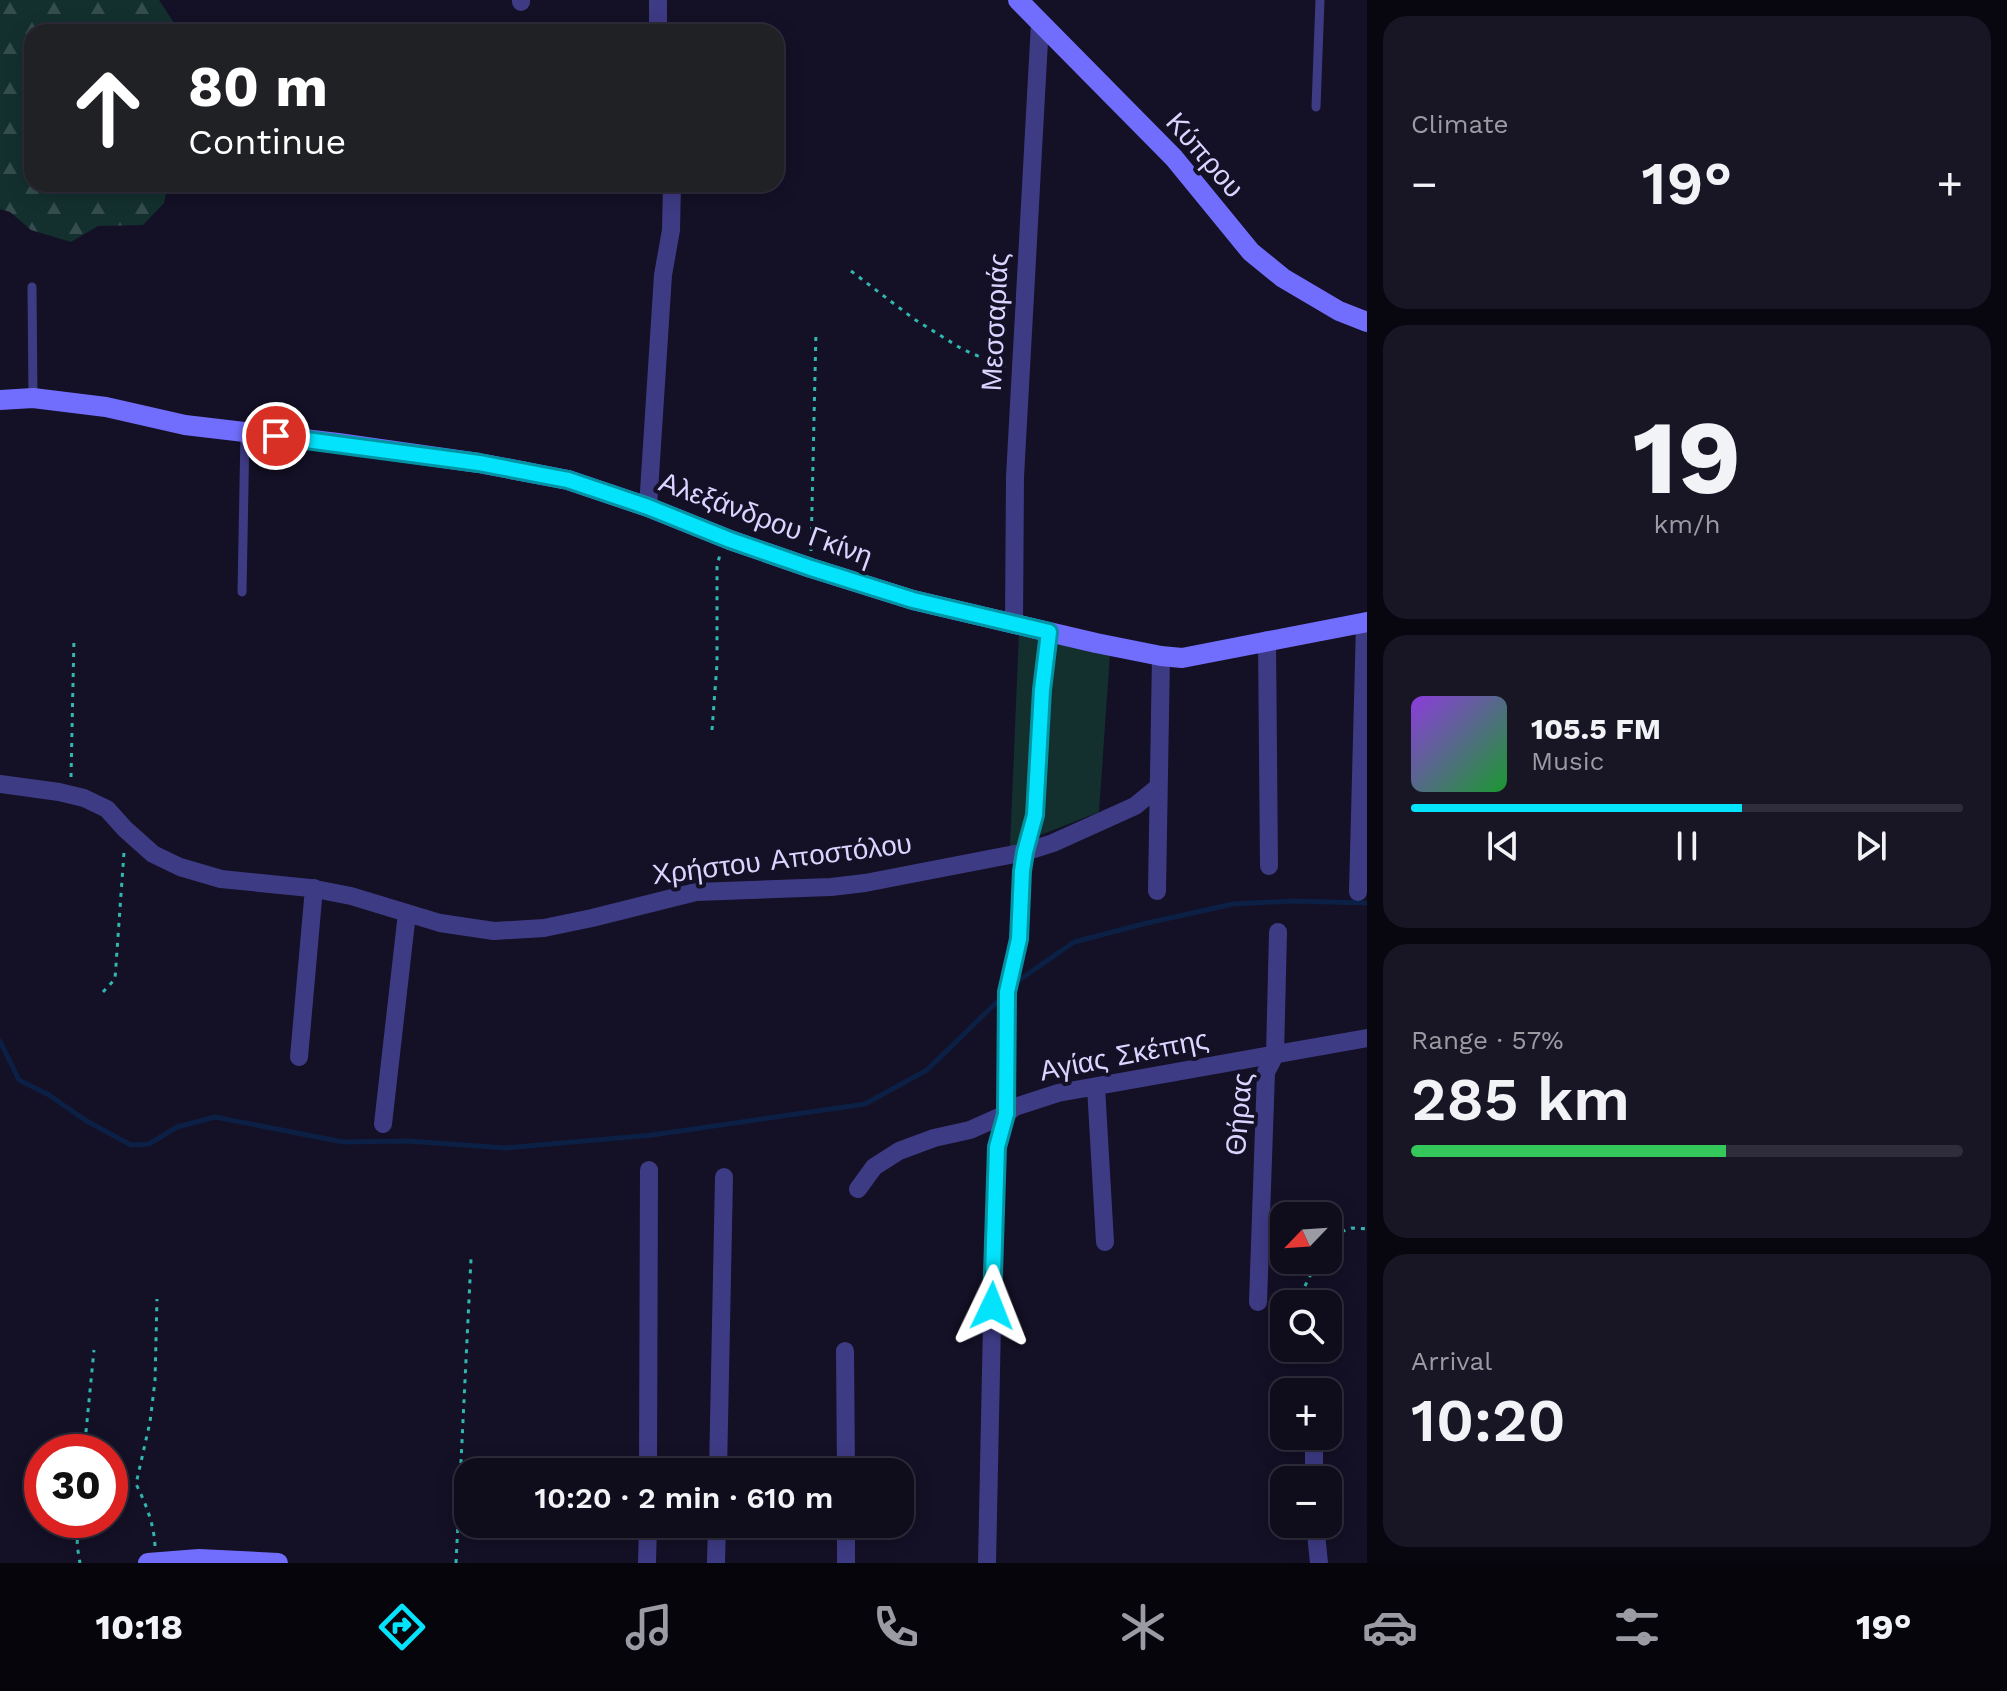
<!DOCTYPE html>
<meta charset="utf-8">
<style>
:root{--surface:#0f0c1c;--page:#181525;--text:#f1f3f6;--muted:#9b9ba3;--line:#2f2c3b;--accent:#04e3fc}
body{margin:0;font-family:"Work Sans",sans-serif;background:var(--page);color:var(--text);height:100vh;display:flex;flex-direction:column;font-size:30px;white-space:nowrap}
*{box-sizing:border-box;margin:0}
p{font-size:26px;color:var(--muted)}
.icon{flex:none;width:44px;height:44px;fill:none;stroke:currentColor;stroke-width:2;stroke-linecap:round;stroke-linejoin:round}
.map{position:relative;flex:1;overflow:hidden}
.drawer{display:flex;flex-direction:column;gap:16px;padding:16px;background:#08070f;width:640px}
.drawer>*{flex:none}
.guide{position:absolute;left:24px;top:24px;width:760px;height:168px;border-radius:24px;box-shadow:0 4px 20px #0003,0 0 0 2px var(--line);background:#202124;color:#fff;overflow:hidden}
.needle{width:52px;rotate:245deg}
.tools{position:absolute;left:1270px;top:1202px;display:grid;gap:16px}
.tools a{display:grid;place-items:center;width:72px;height:72px;border-radius:16px;background:var(--surface);box-shadow:0 4px 20px #0003,0 0 0 2px var(--line);font-size:40px}
.speed{position:absolute;left:24px;top:1434px;display:flex;gap:16px;font-size:40px;font-weight:700;text-align:center}
.speed>*{display:grid;place-content:center;width:104px;height:104px;border-radius:50%;background:var(--surface);box-shadow:0 4px 20px #0003,0 0 0 2px var(--line);line-height:1}
.speed .limit{border:12px solid #d22;background:#fff;color:#111}
.pin{position:absolute;display:grid;place-items:center;width:68px;height:68px;color:#fff;margin:-34px;border:4px solid #fff;border-radius:50%;box-shadow:0 2px 8px #0007}
.me{position:absolute;width:88px;margin:-44px;rotate:2deg;stroke-linejoin:round;filter:drop-shadow(0 0 6px #0008)}
.turn{display:flex;align-items:center;gap:28px;height:168px;padding:0 32px;font-size:36px}
.turn .icon{width:104px;height:104px;stroke-width:2.5}
.turn b{display:block;font-size:56px;line-height:68px}
.big{font-size:60px;font-weight:600;line-height:1.1}
.drawer .widget{flex:1;display:flex;flex-direction:column;justify-content:center;gap:12px;min-width:0;padding:0 28px;border-radius:24px;background:var(--page)}
.drawer .dial{align-items:center;gap:0}
.dial b{font-size:104px;line-height:1}
.song{display:flex;align-items:center;gap:24px}
.cover{width:96px;height:96px;border-radius:12px;background:linear-gradient(135deg,hsl(270 70% 55%),hsl(130 70% 35%))}
.played{height:8px;border-radius:4px;background:linear-gradient(90deg,var(--accent) 60%,var(--line) 60%)}
.keys{display:flex;justify-content:space-around;direction:ltr}
.heat{display:flex;justify-content:space-between;align-items:center;font-size:44px;direction:ltr}
.charge{height:12px;border-radius:6px;background:linear-gradient(90deg,#34c759 57%,var(--line) 0)}
.trip{position:absolute;left:454px;top:1458px;width:460px;height:80px;border-radius:24px;background:var(--surface);box-shadow:0 4px 20px #0003,0 0 0 2px var(--line);font-weight:600;line-height:80px;text-align:center}
.menu{display:flex;height:128px;justify-content:space-around;align-items:center;background:#06050b;color:var(--muted)}
.menu .icon{width:56px;height:56px}
.menu .on{color:var(--accent)}
.menu b{font-size:36px;color:var(--text)}
main{display:flex;flex:1;min-height:0}
.map>svg:first-child{display:block}
.grass{fill:#13302f}
.forest{fill:url(#forest-firs)}
.lines{fill:none;stroke-linecap:round;stroke-linejoin:round}
.stream{stroke:#0b2044;stroke-width:5}
.path{stroke:#31b7b0;stroke-width:3;stroke-dasharray:4 6;stroke-linecap:butt}
.lane{stroke:#3e3b85;stroke-width:9}
.street{stroke:#3e3b85;stroke-width:18}
.secondary{stroke:#726efd;stroke-width:20}
.route-casing{stroke:#0394a4;stroke-width:20}
.route{stroke:#04e3fc;stroke-width:14}
.labels{text-anchor:middle;dominant-baseline:central;stroke-width:8;stroke-linejoin:round;paint-order:stroke}
.street-label{font-size:28px;fill:#dad5ff;stroke:#141026}
</style>
<main>
<div class="map">
<svg width="1367" height="1563" viewBox="0 0 1367 1563">
<defs>
<pattern id="forest-firs" width="22" height="20" patternUnits="userSpaceOnUse" patternTransform="scale(2)"><rect width="22" height="20" fill="#13302f"/><path d="M5 1l3.5 6h-7zM16 11l3.5 6h-7z" fill="#354d4e"/></pattern>
</defs>
<rect width="100%" height="100%" fill="#141026"/>
<path class="grass" d="M1019,632L1110,654L1099,812L1010,847Z"/>
<path class="forest" d="M0,0H159L180,32H32V184H168L164,203L143,225L98,226L71,242L31,230L10,212L0,209Z"/>
<g class="lines">
<path class="stream" d="M1015,983L1074,942L1147,923L1233,904L1293,901L1367,903
M0,1041L19,1080L49,1095L85,1120L131,1145L149,1144L177,1127L215,1117L343,1142L408,1141L506,1148L652,1135L865,1104L927,1070L1000,999"/>
<path class="path" d="M851,271L914,319L962,349L1005,368
M811,551L816,331
M712,730L717,664V567L720,554
M71,777L74,637
M103,992L115,979L124,852
M1328,1245L1335,1234L1352,1228L1367,1229
M1296,1304L1318,1260
M84,1452L94,1350
M79,1520L77,1545L80,1563
M155,1546C154,1524 146,1504 136,1484L150,1422L155,1381L157,1299
M456,1563L471,1259"/>
<path class="lane" d="M1316,107L1320,0
M32,287L33,398
M242,592L245,432"/>
<path class="street" d="M658,0V32
M521,2V0
M648,507L663,275L671,230L672,184
M1014,624L1015,477L1040,23
M1267,640L1269,866
M0,784L59,792L84,798L107,809L125,829L153,854L180,867L221,879L310,888L351,896L440,923L494,931L544,928L592,918L696,892L831,887L865,883L1025,852L1053,843L1135,806L1157,788
M1157,891L1161,656
M1358,892L1365,623
M299,1057L314,888
M1096,1087L1105,1242
M383,1124L407,913
M858,1189L874,1167L899,1151L934,1138L970,1130L1006,1114L1007,992L1019,939L1022,871L1025,852L1035,815L1042,690L1049,632
M1258,1302L1266,1072L1275,1055L1278,932
M845,1351L846,1472
M648,1472L649,1170
M718,1472L724,1177
M1314,1480V1436
M1315,1524L1319,1563
M647,1563L648,1524
M716,1563L717,1524
M846,1563V1524
M987,1563L993,1274L997,1147L1006,1114L1015,1107L1058,1093L1367,1038"/>
<path class="secondary" d="M1018,0L1174,158L1251,252L1283,278L1339,311L1367,322
M0,400L33,398L106,407L185,425L338,443L479,463L568,480L648,507L730,540L811,568L913,600L1096,643L1161,656L1182,658L1367,622
M148,1563L199,1559L278,1563"/>
</g>
<g class="lines">
<g class="route-casing">
<path id="route" d="M276,436L479,463L568,480L648,507L730,540L811,568L913,600L1049,632L1042,690L1035,815L1025,852L1022,871L1019,939L1007,992L1006,1114L997,1147L992,1306"/>
</g>
<use href="#route" class="route"/>
</g>
<g class="labels">
<g class="street-label">
<text transform="translate(1205 155) rotate(49)">Κύπρου</text>
<text transform="translate(995 322) rotate(-87)">Μεσσαριάς</text>
<text transform="translate(766 519) rotate(20)">Αλεξάνδρου Γκίνη</text>
<text transform="translate(782 859) rotate(-7)">Χρήστου Αποστόλου</text>
<text transform="translate(1124 1055) rotate(-11)">Αγίας Σκέπης</text>
<text transform="translate(1239 1114) rotate(-85)">Θήρας</text>
</g>
</g>
</svg>
<div class="tools">
<a><svg class="needle" viewBox="-14 -14 28 28"><path d="M0-13l5 13h-10z" fill="#e53935"/><path d="M0 13l5-13h-10z" fill="#9b9ba3"/></svg></a>
<a><svg class="icon" aria-label="search" viewBox="0 0 24 24"><circle cx="10" cy="10" r="6"/><path d="M15 15l6 6"/></svg></a>
<a>+</a>
<a>−</a>
</div>
<div class="speed"><div class="limit">30</div></div>
<div class="pin" style="left:276px;top:436px;background:#d93025"><svg class="icon" aria-label="arrive" viewBox="0 0 24 24"><path d="M6 21V4h12l-3 4 3 4H6"/></svg></div>
<svg class="me" style="left:992px;top:1306px" viewBox="-20 -20 40 40"><path d="M0-17L14 15 0 8-14 15z" fill="#04e3fc" stroke="#fff" stroke-width="4"/></svg>
<div class="trip">10:20 · 2 min · 610 m</div>
<div class="guide">
<div class="turn"><svg class="icon" aria-label="ahead" viewBox="0 0 24 24"><path d="M12 20V5M6 11l6-6 6 6"/></svg><div><b>80 m</b>Continue</div></div>
</div>
</div>
<section class="drawer">
<div class="widget"><p>Climate</p>
<div class="heat"><a>−</a><b class="big">19°</b><a>+</a></div>
</div>
<div class="widget dial"><b>19</b><p>km/h</p></div>
<div class="widget">
<div class="song"><i class="cover"></i><div><b>105.5 FM</b><p>Music</p></div></div>
<div class="played"></div>
<div class="keys"><svg class="icon" aria-label="previous" viewBox="0 0 24 24"><path d="M18 5L8 12l10 7zM5 5v14"/></svg><svg class="icon" aria-label="pause" viewBox="0 0 24 24"><path d="M8 5v14M16 5v14"/></svg><svg class="icon" aria-label="next" viewBox="0 0 24 24"><path d="M6 5l10 7-10 7zM19 5v14"/></svg></div>
</div>
<div class="widget"><p>Range · 57%</p><b class="big">285 km</b><div class="charge"></div></div>
<div class="widget"><p>Arrival</p><b class="big">10:20</b></div>
</section>
</main>
<nav class="menu">
<b>10:18</b>
<svg class="icon on" aria-label="directions" viewBox="0 0 24 24"><path d="M12 3l9 9-9 9-9-9zM9 14v-3h6M13 9l2 2-2 2"/></svg>
<svg class="icon" aria-label="music" viewBox="0 0 24 24"><path d="M9 18V5l10-2v13"/><circle cx="6" cy="18" r="3"/><circle cx="16" cy="16" r="3"/></svg>
<svg class="icon" aria-label="phone" viewBox="0 0 24 24"><path d="M5 4h4l2 5-3 2q2 4 5 5l2-3 5 2v4C11 20 4 13 5 4z"/></svg>
<svg class="icon" aria-label="climate" viewBox="0 0 24 24"><path d="M12 3v18M4 7l16 10M4 17L20 7"/></svg>
<svg class="icon" aria-label="car" viewBox="0 0 24 24"><path d="M5 17H2v-5l4-1 3-4h7l3 4 3 1v5h-3M9 17h6M6 11h13"/><circle cx="7" cy="17" r="2"/><circle cx="17" cy="17" r="2"/></svg>
<svg class="icon" aria-label="filters" viewBox="0 0 24 24"><path d="M4 7h16M4 17h16"/><circle cx="9" cy="7" r="2"/><circle cx="15" cy="17" r="2"/></svg>
<b>19°</b>
</nav>
